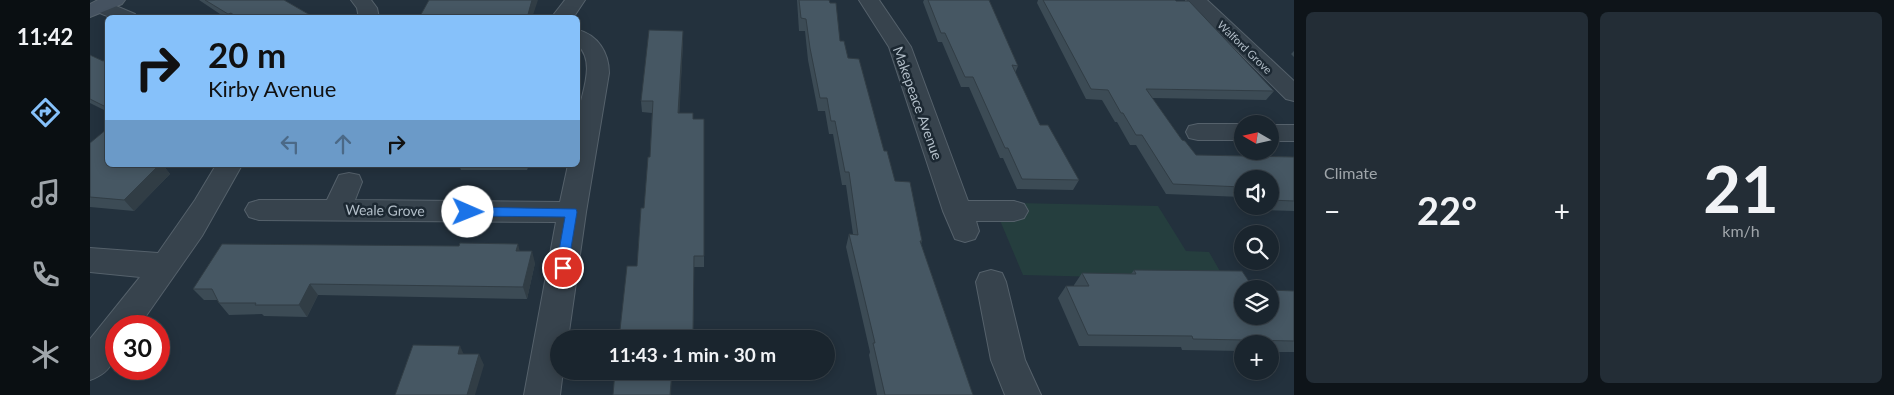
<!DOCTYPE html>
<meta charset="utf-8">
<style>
:root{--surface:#1a252e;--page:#232d36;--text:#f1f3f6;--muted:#9fa5aa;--line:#38424a;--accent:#86c1fa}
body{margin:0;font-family:Lato,sans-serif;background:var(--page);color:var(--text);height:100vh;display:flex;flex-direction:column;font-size:19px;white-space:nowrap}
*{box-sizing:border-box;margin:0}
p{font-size:16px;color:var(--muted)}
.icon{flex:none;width:28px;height:28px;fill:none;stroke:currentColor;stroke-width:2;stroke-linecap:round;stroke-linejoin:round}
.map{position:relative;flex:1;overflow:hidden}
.details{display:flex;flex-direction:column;gap:12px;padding:12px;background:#0e1419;width:600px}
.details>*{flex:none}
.top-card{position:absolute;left:15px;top:15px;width:475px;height:152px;border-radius:8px;box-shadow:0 2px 12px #0003,0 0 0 1px var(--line);background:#86c1fa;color:#111;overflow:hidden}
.needle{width:32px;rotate:279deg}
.fabs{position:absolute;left:1144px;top:115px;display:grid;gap:10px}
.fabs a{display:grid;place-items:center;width:45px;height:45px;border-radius:50%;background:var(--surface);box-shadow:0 2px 12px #0003,0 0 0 1px var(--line);font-size:25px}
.speed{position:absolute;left:15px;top:315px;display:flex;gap:10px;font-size:25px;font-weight:700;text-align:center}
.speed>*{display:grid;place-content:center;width:65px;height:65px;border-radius:50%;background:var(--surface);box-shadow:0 2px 12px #0003,0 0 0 1px var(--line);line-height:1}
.speed .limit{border:8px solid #d22;background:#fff;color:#111}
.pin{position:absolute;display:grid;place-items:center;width:42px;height:42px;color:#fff;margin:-21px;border:2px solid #fff;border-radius:50%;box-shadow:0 1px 5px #0007}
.me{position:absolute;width:55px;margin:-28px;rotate:91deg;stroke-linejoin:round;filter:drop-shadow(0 0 4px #0008)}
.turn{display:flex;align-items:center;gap:18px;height:105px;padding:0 20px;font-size:22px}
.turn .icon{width:65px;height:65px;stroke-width:2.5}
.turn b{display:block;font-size:35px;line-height:42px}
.lanes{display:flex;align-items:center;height:48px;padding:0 20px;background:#0003;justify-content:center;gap:25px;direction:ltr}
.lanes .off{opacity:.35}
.big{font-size:38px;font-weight:700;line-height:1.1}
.details .tile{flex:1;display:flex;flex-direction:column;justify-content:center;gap:8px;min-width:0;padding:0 18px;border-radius:8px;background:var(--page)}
.details .dial{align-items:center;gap:0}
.dial b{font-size:65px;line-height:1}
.heat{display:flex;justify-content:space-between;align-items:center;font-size:28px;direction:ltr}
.details .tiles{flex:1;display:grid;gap:12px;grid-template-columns:repeat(2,1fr)}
.trip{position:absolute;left:460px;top:330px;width:285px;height:50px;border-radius:25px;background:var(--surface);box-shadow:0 2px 12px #0003,0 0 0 1px var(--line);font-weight:700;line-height:50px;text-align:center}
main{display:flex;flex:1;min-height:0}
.menu{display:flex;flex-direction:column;width:90px;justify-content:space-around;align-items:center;background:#0a0f12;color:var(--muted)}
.menu .icon{width:35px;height:35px}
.menu .on{color:var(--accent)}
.menu b{font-size:22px;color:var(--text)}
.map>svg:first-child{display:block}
.green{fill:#253e3e}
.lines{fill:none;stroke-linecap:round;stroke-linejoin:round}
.street-casing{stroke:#55616b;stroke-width:2}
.secondary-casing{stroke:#55616b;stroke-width:2}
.street{fill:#37434d;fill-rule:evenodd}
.secondary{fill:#455260;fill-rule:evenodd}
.wall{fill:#3c4b55}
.shaded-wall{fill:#313d45}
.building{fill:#465763;stroke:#313d45}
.route{fill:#1a73e8;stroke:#114b97}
.labels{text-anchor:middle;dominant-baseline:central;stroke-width:5;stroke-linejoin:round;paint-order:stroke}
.far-street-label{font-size:11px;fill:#b2bec8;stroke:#1c2832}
.street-label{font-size:14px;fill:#b2bec8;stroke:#1c2832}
</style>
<main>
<nav class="menu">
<b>11:42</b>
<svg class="icon on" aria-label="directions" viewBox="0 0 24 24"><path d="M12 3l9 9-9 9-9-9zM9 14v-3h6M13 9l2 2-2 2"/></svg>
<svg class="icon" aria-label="music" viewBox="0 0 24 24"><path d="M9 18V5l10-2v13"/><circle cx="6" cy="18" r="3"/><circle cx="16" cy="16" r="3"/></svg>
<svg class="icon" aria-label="phone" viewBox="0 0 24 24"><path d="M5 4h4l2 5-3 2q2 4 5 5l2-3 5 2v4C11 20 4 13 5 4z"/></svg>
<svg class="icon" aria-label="climate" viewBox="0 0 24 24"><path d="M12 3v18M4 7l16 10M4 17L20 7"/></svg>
</nav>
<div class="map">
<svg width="1204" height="395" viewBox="0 0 1204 395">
<rect width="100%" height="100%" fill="#23313d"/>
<path class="green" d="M920,203L1068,206L1096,251L1119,252L1135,280L933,275L909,218Z"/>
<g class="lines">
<g class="street-casing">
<path id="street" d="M12,0L45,14L48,18C33,18 12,20 2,6L5,2Z
M261,0H281L287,8L289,18H269L267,8Z
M475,0H495L483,18H461Z
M769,0H789L821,47L878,201H924L934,204L938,211L934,218L924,221H886L889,231L885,239L875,242L865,239L853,211L799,47Z
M1096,0H1117L1204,81V101L1196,99Z
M488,30C508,35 519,53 519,73L496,212L478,339H469V371H473L470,395H434L466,222L169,220L159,217L155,210L159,203L169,200H237L249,175L259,173L269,175L272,182L265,200L470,202L478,165H488C488,149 486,133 488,117C490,95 507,64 488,45Z
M1108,124H1152V140H1108L1099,138L1096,132L1099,126Z
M1180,125H1204V141H1180Z
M126,165H152L112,236L49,326H26C26,352 28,370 0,380V339L50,277L0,272V248L68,253L105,200Z
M901,270L912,273L916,282L935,360L951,395H915L901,360L886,282L890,273Z"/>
</g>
<g class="secondary-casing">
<path id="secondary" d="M8,0H35L32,4L0,17V4Z"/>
</g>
<use href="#street" class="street"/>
<use href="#secondary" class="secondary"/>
</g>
<path class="wall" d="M109,0H194L220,15L221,18H136Z
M707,0H739L750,41L794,151L805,181L832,241L831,244L883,395H787L779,355L780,352L756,247L759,234H763L756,185H752L743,134H739L735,111H728L718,60L715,31H709Z
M834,0H899L928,66L925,73L950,125L989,180L983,190L927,189L913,158H910L879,87H871L852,42H848L833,2Z
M948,0H1085L1184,91L1176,100L1062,98L1092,140L1106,155L1204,157V211L1169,210L1166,206H1180V179H1152V197L1076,194L1046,145H1040L1027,122H1025L1012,100L996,99L947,3Z
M593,31V42L589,113L603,119H614V267H604L603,339H529L547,266L560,157L562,113L552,112L551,101Z
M1204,51V57L1201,54Z
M0,55L13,61L18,59V112L0,103Z
M0,143L18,165H73L80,174L44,211L0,207Z
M369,165H439L437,170H371Z
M430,251L445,263L437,299L228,295L217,317L174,316L172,314L139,315L129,303L128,300H114L103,289Z
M1044,270L1152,316L1204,291V352H1180V344H1152V351L1092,350L1091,347L989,346L968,298L976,286H984V285L992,273L1041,274Z"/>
<path class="shaded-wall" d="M442,0H448L442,18H437Z
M141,13L144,18H140L138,14Z
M593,31V42L589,124L588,113Z
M69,165H73L80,174L44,211L34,200Z
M428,244L431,256L426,251Z
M442,251L445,263L437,299L433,287Z
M220,284L228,295L217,317L209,305Z
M370,346L375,357L368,354Z
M389,354L394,365L385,395H377Z
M582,371L581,395H580Z"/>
<path class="building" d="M115,0H194L220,15L214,18H148L141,13L138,14Z
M339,0H442L437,18H329Z
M709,0H739L740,3H746L750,41H754L758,58L769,59L794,151H797L805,181L820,182L832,241H830L883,395H795L783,343H785L759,234L768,235L759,172H755L745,121H741L737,98H730L720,48L716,19L711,18Z
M838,0H899L928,66L922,65L950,125H958L989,180L932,179L918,148H915L883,77H875L855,33H851Z
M953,0H1085L1086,1H1099L1184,91L1056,89L1092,140L1095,141L1106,155L1204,157V201L1180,200V179H1152V187L1083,184L1052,135H1046L1033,113H1031L1018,90L1001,89Z
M559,30L593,31L588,113H603V119H614V256H604L603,332H583V339H529L537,266H547L551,208H554L558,157H560L563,101H551Z
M0,55L13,61L18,59V108L0,99Z
M18,128V165H69L34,200L0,197V143Z
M370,243L428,244L426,251H442L433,287L220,284L209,305H165L166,303H129L122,289H103L132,244L369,246Z
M1044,270L1152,271L1164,289H1152V316H1180V290L1204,291V341L1103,339L1102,336L998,335L976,286H999L992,273L1046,274Z
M323,345L370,346L368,354H389L377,395H305Z
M525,371H582L580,395H523Z"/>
<path class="route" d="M378,207L486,209L487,212L477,272H468L466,268L475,217L378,216L372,212Z"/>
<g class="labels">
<g class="far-street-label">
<text transform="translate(1155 47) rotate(44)">Walford Grove</text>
</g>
<g class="street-label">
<text transform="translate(828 103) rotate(70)">Makepeace Avenue</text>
<text transform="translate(295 210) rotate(1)">Weale Grove</text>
</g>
</g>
</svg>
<div class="fabs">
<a><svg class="needle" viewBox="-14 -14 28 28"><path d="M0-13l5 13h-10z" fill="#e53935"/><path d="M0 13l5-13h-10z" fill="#9fa5aa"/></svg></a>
<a><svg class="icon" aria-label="sound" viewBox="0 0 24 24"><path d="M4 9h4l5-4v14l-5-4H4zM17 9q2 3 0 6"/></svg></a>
<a><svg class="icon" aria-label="search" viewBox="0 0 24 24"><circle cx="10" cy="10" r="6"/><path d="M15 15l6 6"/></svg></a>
<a><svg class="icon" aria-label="layers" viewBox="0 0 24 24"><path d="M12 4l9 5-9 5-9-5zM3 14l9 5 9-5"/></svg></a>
<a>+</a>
</div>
<div class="speed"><div class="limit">30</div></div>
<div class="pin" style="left:473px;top:268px;background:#d93025"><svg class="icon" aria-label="arrive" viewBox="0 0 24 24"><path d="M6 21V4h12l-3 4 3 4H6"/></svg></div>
<svg class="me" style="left:378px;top:212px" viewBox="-20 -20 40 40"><circle r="19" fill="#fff"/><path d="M0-13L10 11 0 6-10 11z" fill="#1a73e8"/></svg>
<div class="trip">11:43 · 1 min · 30 m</div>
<div class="top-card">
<div class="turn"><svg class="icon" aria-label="right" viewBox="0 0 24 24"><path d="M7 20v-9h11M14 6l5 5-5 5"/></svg><div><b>20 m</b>Kirby Avenue</div></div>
<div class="lanes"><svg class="icon off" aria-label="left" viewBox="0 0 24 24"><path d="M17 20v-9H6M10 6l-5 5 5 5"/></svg><svg class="icon off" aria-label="ahead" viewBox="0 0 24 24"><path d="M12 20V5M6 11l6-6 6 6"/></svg><svg class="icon" aria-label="right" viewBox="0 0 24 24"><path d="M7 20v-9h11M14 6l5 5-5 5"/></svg></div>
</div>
</div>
<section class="details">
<div class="tiles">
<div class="tile"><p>Climate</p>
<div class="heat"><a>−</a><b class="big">22°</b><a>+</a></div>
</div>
<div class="tile dial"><b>21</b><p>km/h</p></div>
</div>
</section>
</main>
